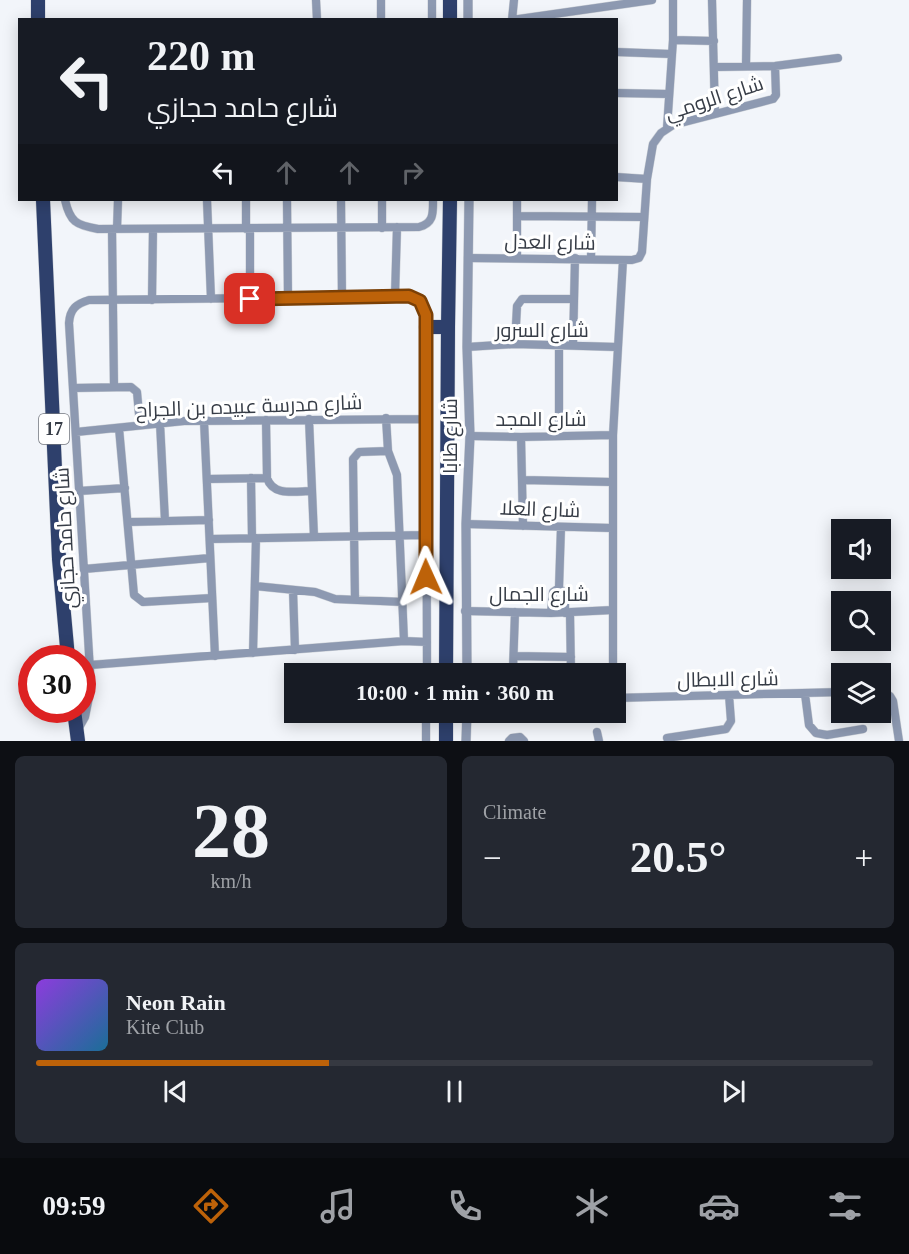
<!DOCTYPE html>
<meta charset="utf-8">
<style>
:root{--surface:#171b24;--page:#242831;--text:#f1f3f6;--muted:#9ea1a6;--line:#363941;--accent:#bd6209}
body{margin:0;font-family:"Times New Roman",Cairo,serif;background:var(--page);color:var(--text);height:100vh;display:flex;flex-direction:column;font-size:22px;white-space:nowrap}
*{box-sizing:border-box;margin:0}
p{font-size:20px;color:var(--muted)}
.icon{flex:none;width:33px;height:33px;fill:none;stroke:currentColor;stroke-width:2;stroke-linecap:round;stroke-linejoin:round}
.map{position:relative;height:741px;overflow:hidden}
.details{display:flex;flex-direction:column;gap:15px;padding:15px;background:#0d0f14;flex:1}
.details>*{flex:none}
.hud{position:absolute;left:18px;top:18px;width:600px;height:183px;border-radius:0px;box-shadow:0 3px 15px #0003;background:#171b24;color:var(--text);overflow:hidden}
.controls{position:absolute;left:831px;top:519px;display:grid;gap:12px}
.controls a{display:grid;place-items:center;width:60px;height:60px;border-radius:0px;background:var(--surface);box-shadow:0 3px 15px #0003;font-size:30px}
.speed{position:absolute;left:18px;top:645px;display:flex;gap:12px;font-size:30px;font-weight:700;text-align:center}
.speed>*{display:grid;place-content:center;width:78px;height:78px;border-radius:50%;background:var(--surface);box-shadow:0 3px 15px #0003;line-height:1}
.speed .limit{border:9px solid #d22;background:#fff;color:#111}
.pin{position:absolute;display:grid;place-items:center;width:51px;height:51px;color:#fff;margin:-26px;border-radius:12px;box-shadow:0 3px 9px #0006}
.me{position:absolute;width:66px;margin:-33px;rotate:359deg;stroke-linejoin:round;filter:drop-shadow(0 0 4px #0008)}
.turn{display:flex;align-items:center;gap:21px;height:126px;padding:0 30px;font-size:27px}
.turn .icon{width:78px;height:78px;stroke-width:2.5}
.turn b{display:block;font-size:42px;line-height:51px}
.lanes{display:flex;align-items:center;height:57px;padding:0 30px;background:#0003;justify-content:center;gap:30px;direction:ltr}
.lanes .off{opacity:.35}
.big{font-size:45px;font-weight:600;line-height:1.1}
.details .card{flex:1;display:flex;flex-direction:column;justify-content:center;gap:9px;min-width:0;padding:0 21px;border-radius:9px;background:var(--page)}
.details .dial{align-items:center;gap:0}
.dial b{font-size:78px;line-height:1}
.song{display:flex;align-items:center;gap:18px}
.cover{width:72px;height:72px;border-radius:9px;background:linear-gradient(135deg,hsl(270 70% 55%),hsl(200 70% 35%))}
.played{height:6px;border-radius:3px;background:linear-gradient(90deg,var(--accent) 35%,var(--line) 35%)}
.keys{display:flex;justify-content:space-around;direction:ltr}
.heat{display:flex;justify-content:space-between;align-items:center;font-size:33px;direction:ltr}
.details .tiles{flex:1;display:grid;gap:15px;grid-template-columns:1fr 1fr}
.card:last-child{grid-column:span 2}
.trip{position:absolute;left:284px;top:663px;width:342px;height:60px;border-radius:0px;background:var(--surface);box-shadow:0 3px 15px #0003;font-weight:600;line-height:60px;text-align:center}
.tabs{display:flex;height:96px;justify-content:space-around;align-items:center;background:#090b0e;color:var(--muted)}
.tabs .icon{width:42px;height:42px}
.tabs .selected{color:var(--accent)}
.tabs b{font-size:27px;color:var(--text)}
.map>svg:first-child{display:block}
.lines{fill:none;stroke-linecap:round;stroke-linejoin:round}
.minor-casing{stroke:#ccd0d6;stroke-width:9}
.tertiary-casing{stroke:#ccd0d6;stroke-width:10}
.trunk-casing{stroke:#ccd0d6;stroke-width:15}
.minor{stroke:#8d99b1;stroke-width:8}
.tertiary{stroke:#8d99b1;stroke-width:9}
.trunk{stroke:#2e406c;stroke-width:14}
.route-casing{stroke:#7b4006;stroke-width:15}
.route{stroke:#bd6209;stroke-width:10}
.labels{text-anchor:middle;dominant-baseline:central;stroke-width:6;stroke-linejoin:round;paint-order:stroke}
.shield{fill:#fff;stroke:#72767e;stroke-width:1.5}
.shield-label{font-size:18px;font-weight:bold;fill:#363c46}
.street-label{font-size:20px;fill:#363c46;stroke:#fff}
</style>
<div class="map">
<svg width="909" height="741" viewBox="0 0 909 741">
<rect width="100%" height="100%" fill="#f2f5fa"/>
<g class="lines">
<g class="minor-casing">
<path id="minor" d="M316,0L317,20
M432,0V20
M712,0L715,114
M381,20V0
M512,20L652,0
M512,20L514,0
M673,40L714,41
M616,52L671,54
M746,66L747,0
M715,67L775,66L838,58
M616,93L669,94
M667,128L673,40V0
M616,177L647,179
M65,200C70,222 76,225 98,229L419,227C434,223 433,213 433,200
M207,200L211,299
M246,200V229
M287,200L288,298
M341,200L342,298
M382,200V228
M517,200V258
M517,216L644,217
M112,229L114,386
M117,229L118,200
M250,229V299
M468,258L632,260L639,258L642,252L647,179L653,144L661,133L673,125L773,99L776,95L775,66
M591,259L592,200
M395,296L397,227
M152,300L153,229
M515,344L517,306L522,299H574
M573,345L575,258
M467,347L515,344L617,347
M73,388L131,387L137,392L140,425
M386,418L388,451L397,475L404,641
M309,419L314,537
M266,420L267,478C273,497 296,491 312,491
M204,421L215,656
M160,423L165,521
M119,428L134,595L143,602L212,598
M76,432L184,421L425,419
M559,435V345
M470,436L521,437L613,435
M521,437L523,526
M251,478L252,538
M207,479L267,478
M523,480L612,482
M79,491L125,488
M128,522L209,520
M466,524L612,528
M561,527L559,588L565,593V613
M210,539L425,535
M84,569L210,558
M255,586L315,592L335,599L403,602
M293,590L295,650
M355,600L353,459L359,452L388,451
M465,611L551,613L613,610
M551,613L553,592L559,588
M570,613L571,674
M253,653L256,538
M514,656L571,657
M90,665L404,641L427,642
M513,669L515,612
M613,674V435L623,260
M880,691L890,696L893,701L899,741
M805,694L809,725L816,733L827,735L863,729
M615,698L842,692
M77,731L85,717L91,687L69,323C70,309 76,304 89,300L409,296L420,301L426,315L427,674
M597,732L599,741
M667,738L726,729L731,721L729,695
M426,741V712
M509,741L512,738L520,737L524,741"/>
</g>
<g class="tertiary-casing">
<path id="tertiary" d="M468,20V0
M467,674L466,524L470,436L467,347L469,200
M466,741L467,712"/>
</g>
<g class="trunk-casing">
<path id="trunk" d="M38,0V20
M450,0V20
M43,200L59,559L68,658
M426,327H448
M446,674L448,327L450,200
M74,710L78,741
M446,741V712"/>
</g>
<use href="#minor" class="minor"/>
<use href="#tertiary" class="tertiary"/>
<use href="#trunk" class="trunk"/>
</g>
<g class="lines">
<g class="route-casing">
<path id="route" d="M250,299L409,296L420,301L426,315V577"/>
</g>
<use href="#route" class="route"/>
</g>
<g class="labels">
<rect class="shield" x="39" y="414" width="30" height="30" rx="4.5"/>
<g class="shield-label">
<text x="54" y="429">17</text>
</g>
<g class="street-label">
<text transform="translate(714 98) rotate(-18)">شارع الرومي</text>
<text transform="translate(550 242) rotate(1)">شارع العدل</text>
<text x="542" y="330">شارع السرور</text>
<text transform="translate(249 406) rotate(-2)">شارع مدرسة عبيده بن الجراح</text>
<text x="541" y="419">شارع المجد</text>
<text transform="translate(450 436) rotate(-90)">شارع طابا</text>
<text transform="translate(540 509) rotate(2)">شارع العلا</text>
<text transform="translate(65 538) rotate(-93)">شارع حامد حجازي</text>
<text x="539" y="594">شارع الجمال</text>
<text transform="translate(728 679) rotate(-1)">شارع الابطال</text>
</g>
</g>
</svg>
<div class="controls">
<a><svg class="icon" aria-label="sound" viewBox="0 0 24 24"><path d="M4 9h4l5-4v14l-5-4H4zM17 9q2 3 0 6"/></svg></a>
<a><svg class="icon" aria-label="search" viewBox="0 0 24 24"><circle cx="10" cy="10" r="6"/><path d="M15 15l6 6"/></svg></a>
<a><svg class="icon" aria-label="layers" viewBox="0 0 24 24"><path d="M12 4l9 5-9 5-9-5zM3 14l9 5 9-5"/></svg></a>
</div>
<div class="speed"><div class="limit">30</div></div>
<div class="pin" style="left:250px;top:299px;background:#d93025"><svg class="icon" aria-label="arrive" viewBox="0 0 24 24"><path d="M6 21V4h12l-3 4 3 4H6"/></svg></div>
<svg class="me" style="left:426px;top:577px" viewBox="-20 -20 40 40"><path d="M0-17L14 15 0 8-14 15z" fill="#bd6209" stroke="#fff" stroke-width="4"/></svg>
<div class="trip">10:00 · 1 min · 360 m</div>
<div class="hud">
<div class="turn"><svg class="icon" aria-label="left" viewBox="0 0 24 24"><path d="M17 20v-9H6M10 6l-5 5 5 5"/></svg><div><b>220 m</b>شارع حامد حجازي</div></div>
<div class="lanes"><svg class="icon" aria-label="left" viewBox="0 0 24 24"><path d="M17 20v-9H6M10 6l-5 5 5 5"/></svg><svg class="icon off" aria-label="ahead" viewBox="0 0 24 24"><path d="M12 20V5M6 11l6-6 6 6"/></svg><svg class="icon off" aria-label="ahead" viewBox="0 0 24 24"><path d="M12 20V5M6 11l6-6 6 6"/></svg><svg class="icon off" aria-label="right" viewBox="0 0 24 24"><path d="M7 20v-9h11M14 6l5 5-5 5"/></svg></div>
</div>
</div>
<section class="details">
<div class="tiles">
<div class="card dial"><b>28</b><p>km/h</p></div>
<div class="card"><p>Climate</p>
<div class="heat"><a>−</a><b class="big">20.5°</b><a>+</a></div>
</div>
<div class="card">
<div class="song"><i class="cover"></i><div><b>Neon Rain</b><p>Kite Club</p></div></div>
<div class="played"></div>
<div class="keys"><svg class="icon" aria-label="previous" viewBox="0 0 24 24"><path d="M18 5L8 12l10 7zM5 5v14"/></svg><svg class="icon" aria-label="pause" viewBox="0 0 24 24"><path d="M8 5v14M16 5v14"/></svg><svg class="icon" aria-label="next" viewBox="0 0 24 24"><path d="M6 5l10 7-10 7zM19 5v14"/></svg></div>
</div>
</div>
</section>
<nav class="tabs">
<b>09:59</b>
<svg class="icon selected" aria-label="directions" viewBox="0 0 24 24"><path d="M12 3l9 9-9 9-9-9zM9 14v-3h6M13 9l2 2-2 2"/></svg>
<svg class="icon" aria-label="music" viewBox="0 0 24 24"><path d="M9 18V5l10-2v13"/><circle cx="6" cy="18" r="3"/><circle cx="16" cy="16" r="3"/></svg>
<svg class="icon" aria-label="phone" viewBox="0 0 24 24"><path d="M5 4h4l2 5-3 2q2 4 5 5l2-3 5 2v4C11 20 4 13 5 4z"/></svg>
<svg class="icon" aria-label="climate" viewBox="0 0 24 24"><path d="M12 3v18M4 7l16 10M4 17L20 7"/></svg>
<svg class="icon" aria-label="car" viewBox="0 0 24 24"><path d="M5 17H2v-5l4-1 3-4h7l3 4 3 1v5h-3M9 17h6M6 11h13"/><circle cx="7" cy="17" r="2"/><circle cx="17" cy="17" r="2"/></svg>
<svg class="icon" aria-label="filters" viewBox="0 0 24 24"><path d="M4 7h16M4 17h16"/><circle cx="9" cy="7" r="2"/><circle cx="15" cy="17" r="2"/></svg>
</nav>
